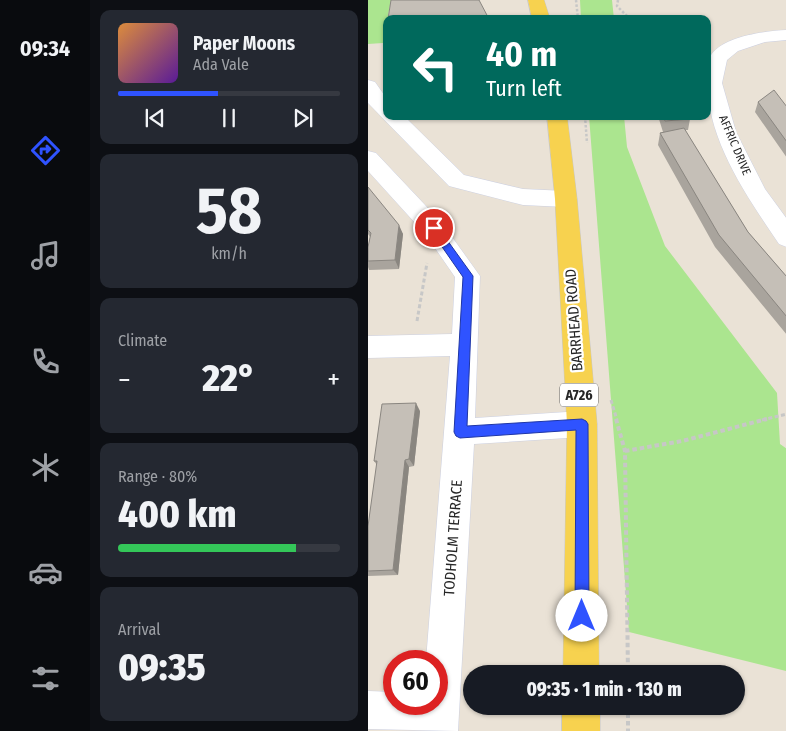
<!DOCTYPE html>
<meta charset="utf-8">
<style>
:root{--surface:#171b24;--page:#242831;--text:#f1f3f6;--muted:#9ea1a6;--line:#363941;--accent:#2f53ff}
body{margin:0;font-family:"Fira Sans Condensed",sans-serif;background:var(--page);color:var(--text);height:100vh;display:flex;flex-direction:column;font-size:19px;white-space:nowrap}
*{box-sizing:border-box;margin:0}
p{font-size:16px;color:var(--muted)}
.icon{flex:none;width:28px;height:28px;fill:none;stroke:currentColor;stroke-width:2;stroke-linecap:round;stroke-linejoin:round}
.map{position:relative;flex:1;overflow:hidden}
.details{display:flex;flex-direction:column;gap:10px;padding:10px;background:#0d0f14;width:278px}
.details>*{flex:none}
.top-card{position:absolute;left:15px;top:15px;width:328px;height:105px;border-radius:10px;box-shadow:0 1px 4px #0004;background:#00695c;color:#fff;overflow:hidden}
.speed{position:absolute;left:15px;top:650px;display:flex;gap:10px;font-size:25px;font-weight:700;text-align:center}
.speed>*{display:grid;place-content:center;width:65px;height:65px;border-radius:50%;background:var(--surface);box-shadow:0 1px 4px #0004;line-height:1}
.speed .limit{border:8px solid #d22;background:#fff;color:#111}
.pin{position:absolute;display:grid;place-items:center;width:42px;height:42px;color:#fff;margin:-21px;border:2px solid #fff;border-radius:50%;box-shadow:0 1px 5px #0007}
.me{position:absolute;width:55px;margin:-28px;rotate:0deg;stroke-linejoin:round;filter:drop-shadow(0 0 4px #0008)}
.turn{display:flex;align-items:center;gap:18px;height:105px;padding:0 20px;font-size:22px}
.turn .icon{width:65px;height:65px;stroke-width:2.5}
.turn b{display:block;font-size:35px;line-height:42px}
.big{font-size:38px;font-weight:800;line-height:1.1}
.details .tile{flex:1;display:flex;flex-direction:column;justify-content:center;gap:8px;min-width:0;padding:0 18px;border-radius:10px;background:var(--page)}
.details .dial{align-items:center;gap:0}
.dial b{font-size:65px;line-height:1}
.song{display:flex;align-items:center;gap:15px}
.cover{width:60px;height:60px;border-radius:8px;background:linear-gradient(135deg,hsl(30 70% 55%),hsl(270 70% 35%))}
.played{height:5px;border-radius:2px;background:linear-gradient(90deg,var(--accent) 45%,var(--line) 45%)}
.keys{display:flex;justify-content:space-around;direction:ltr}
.heat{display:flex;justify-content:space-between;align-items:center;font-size:28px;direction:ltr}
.charge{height:8px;border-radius:4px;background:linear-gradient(90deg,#34c759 80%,var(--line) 0)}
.trip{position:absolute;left:95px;top:665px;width:282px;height:50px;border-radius:25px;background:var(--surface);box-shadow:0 1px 4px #0004;font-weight:800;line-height:50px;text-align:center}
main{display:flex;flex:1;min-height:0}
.tabs{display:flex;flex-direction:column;width:90px;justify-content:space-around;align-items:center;background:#090b0e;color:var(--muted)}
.tabs .icon{width:35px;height:35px}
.tabs .current{color:var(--accent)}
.tabs b{font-size:22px;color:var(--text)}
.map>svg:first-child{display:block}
.green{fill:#abe58f}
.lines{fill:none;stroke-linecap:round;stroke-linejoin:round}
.minor-casing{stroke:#ccd0e1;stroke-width:1}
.major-casing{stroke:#c7c7c7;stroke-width:1}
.path-far2{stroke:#c7c7c7;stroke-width:2.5;stroke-dasharray:2.5 2;stroke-linecap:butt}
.path-far1{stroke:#c7c7c7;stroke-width:3;stroke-dasharray:4 2.5;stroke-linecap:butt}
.path{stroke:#c7c7c7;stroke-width:4;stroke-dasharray:4.5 3;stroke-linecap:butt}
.minor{fill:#fff;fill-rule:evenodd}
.major{fill:#f7d24f;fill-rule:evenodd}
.wall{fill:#a9a49d}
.shaded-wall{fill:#8a8680}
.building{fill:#c5bfb7;stroke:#8a8680}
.route{fill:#2f53ff;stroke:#1f36a6}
.labels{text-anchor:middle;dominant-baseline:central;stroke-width:4.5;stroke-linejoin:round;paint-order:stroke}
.far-street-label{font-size:12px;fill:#262626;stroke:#fff}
.shield{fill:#fff;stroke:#676767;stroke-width:1}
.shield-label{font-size:14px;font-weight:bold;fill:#262626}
.street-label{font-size:15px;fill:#262626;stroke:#fff}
</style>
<main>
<nav class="tabs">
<b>09:34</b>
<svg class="icon current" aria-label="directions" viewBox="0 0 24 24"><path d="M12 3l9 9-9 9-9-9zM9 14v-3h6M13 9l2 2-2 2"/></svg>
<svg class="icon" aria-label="music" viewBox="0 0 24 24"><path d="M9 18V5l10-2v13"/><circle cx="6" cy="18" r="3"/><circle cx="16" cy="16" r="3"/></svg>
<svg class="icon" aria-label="phone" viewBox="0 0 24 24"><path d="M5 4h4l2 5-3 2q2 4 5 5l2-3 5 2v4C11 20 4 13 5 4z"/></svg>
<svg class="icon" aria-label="climate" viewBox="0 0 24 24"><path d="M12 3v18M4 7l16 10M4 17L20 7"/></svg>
<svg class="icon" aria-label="car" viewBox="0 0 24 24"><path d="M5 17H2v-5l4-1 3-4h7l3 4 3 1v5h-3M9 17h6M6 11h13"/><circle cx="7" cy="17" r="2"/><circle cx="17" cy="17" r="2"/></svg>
<svg class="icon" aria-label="filters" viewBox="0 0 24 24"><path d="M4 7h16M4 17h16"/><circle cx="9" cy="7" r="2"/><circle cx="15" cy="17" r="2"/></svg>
</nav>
<section class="details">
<div class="tile">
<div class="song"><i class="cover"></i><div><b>Paper Moons</b><p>Ada Vale</p></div></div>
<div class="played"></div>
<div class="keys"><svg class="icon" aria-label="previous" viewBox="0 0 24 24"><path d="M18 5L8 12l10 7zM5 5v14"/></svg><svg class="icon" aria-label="pause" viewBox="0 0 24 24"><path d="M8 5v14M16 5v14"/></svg><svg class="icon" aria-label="next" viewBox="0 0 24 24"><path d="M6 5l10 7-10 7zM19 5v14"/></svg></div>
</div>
<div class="tile dial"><b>58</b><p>km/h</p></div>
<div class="tile"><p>Climate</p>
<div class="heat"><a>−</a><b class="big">22°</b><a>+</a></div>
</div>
<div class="tile"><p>Range · 80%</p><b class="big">400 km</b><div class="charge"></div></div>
<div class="tile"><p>Arrival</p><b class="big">09:35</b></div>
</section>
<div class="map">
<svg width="419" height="731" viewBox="0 0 419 731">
<rect width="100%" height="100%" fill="#eae2d6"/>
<path class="green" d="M0,0H23L15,43L0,44Z
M212,0H244L246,19H213Z
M221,116H256L259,147L297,246L409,393L412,444L419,449L418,671L261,632Z"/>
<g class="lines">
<g class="minor-casing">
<path id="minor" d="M419,30V40L397,42L370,51L359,60L354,83L368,132L397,189L419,219V247L411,244C378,195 339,140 339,79C339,72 338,63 342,57C353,36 398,31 419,30Z
M0,80L7,82L19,99V116H36L96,175L155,189L198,191L206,193L209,199L206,205L198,207L155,205L81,186L0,103Z
M0,151L8,153L74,223L112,276L107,418L214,411L224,415L229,424L224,433L214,437L106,444L90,731L0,729V691L26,692V704H69V661H58L82,356L0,358V336L84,334L87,277L58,235L0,171Z"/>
</g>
<g class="major-casing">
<path id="major" d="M160,0H176L182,19H164Z
M179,116H199L209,199L229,424L231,674H195L199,424L187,199Z
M194,706H232V731H194Z"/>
</g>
<path class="path-far2" d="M208,0L210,19
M250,0L249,6L262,19
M217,116L219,143"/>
<path class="path-far1" d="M49,321L59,263
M243,400L249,420
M394,420L419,414"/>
<path class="path" d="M248,419L257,451L260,674
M257,451L314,441L399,419
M260,706V731"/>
<use href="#minor" class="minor"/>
<use href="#major" class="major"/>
</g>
<path class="wall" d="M390,102L419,107V158L387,112Z
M290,116H321L322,119L320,130H317L380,232L419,277V335L347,247L290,145L292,133L295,132Z
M0,187L35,234L31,269L1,270L0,267V247L2,237L0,234Z
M52,411L46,466L41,467L30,575L0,576V526L9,465L6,461Z"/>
<path class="shaded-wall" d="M31,225L35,234L31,269L27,260Z
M48,403L52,411L46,466L41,459Z
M37,460L41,467L30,575L25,570Z"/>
<path class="building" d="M23,0H111L121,19H20Z
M406,90L419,107V142L390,102Z
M295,116H321L322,119L297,121Z
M316,128L380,232L419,277V317L351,235L292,133Z
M0,187L31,225L27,260L0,261V247L3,233L0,230Z
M48,403L41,459L37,460L25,570L0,571V526L9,461H6L14,404Z"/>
<path class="route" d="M66,225L69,226L105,276L99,426L214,419L218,421L220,424L221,616L219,621L214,623L209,621L207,616L208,430L92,438L88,436L86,432L95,277L61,228Z"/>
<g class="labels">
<g class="far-street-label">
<text transform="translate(367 145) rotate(67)">AFFRIC DRIVE</text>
</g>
<rect class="shield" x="192" y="383.5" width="38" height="23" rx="4"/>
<g class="shield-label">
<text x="211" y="395">A726</text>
</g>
<g class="street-label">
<text transform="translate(206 320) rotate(-94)">BARRHEAD ROAD</text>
<text transform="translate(85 538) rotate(-86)">TODHOLM TERRACE</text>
</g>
</g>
</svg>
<div class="speed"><div class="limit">60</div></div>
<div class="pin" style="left:66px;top:228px;background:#d93025"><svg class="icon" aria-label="arrive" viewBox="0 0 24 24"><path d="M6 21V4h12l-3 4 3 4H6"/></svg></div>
<svg class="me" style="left:214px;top:616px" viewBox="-20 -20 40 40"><circle r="19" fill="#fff"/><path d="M0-13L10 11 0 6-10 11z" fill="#2f53ff"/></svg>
<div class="trip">09:35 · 1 min · 130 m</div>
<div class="top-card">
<div class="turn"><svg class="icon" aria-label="left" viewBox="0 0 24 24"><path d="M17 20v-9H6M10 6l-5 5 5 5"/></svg><div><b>40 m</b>Turn left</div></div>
</div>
</div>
</main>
